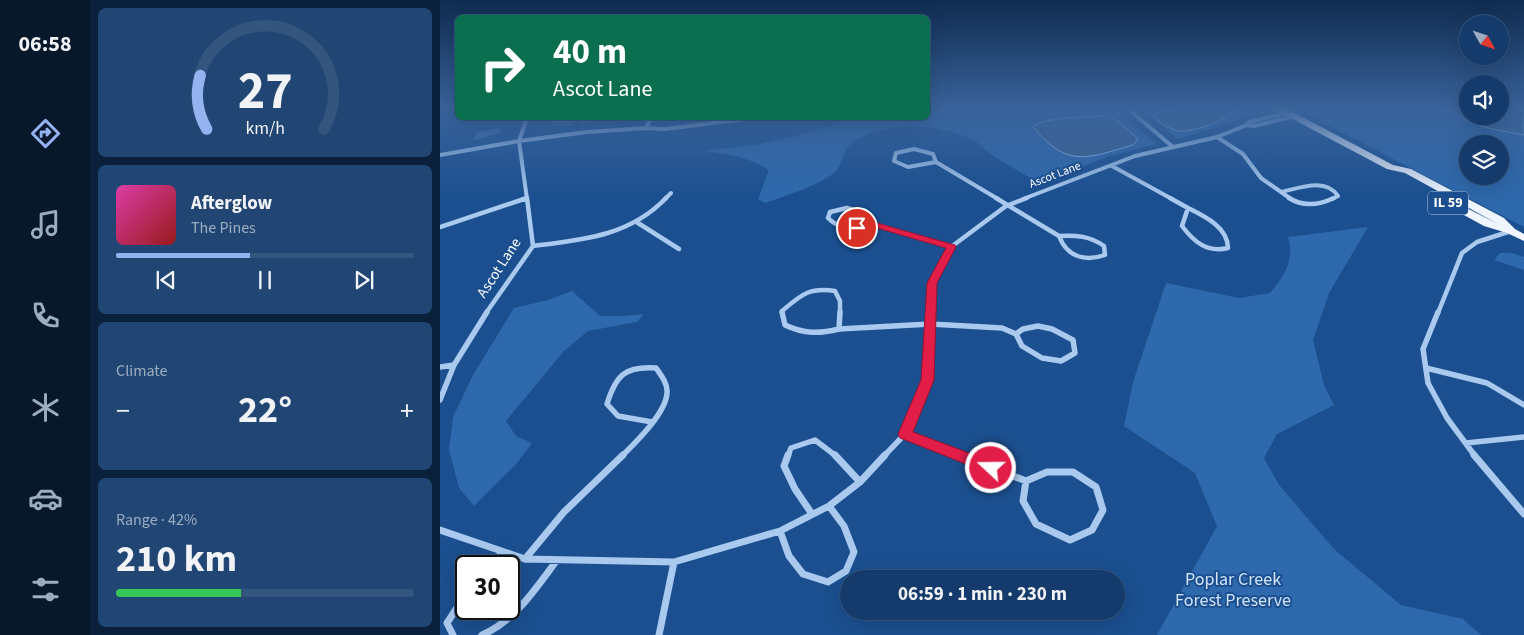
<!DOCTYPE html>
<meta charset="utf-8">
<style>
:root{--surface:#143b6b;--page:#214673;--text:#f1f3f6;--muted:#9dadc1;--line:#33557e;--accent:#95b2f1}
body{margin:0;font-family:"Source Sans 3",sans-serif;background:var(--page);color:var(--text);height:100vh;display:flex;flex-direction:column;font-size:19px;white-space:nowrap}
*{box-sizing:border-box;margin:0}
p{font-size:16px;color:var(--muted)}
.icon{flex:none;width:28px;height:28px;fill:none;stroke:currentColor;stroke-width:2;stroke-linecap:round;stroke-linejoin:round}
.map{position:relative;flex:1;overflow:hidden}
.panel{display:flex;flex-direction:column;gap:8px;padding:8px;background:#0b203b;width:350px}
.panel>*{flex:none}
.banner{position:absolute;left:15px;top:15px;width:475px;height:105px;border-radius:8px;box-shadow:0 5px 20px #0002,0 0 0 1px var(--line);background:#0b6e4f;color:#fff;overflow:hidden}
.needle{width:32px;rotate:130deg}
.buttons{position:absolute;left:1019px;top:15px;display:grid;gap:10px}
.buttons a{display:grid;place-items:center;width:50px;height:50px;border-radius:50%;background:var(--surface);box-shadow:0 5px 20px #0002,0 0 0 1px var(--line);font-size:25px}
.speed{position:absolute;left:15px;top:555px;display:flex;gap:10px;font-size:25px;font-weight:700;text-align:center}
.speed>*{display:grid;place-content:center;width:65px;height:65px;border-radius:50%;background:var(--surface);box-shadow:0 5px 20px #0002,0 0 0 1px var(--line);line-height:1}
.speed .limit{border:2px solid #111;border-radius:8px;background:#fff;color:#111}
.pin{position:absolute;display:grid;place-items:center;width:42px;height:42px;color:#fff;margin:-21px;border:2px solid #fff;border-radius:50%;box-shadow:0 1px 5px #0007}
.me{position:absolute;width:55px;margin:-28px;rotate:291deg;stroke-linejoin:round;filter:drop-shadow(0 0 4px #0008)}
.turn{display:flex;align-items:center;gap:18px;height:105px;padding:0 15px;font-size:22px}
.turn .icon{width:65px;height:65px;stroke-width:2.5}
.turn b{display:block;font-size:35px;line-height:42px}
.big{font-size:38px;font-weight:700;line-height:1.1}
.panel .widget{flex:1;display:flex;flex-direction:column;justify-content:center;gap:8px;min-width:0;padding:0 18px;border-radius:8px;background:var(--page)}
.panel .dial{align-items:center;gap:0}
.dial svg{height:130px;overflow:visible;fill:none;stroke:var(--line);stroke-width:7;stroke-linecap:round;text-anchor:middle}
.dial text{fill:var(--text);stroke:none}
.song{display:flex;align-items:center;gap:15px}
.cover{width:60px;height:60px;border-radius:8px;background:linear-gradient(135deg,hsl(320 70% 55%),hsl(0 70% 35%))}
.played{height:5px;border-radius:2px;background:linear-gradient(90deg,var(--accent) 45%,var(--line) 45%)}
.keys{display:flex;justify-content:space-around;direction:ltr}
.heat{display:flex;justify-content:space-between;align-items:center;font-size:28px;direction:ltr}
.charge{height:8px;border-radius:4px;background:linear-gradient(90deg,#34c759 42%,var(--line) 0)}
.trip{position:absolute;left:400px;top:570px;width:285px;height:50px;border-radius:25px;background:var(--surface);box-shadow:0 5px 20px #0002,0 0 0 1px var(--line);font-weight:700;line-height:50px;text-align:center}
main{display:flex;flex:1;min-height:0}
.dock{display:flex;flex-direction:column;width:90px;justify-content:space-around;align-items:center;background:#08182b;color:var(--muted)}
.dock .icon{width:35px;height:35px}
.dock .selected{color:var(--accent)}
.dock b{font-size:22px;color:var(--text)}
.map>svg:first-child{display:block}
.green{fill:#2e69ad;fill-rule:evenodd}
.water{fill:#3c6290;stroke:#9cc4f0}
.building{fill:#4478b7}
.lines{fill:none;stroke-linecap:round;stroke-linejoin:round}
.minor-far3{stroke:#a9c9ee;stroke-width:4}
.minor-far2{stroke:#a9c9ee;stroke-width:4.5}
.minor-far1{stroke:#a9c9ee;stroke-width:5.5}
.minor{stroke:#a9c9ee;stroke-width:7}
.primary{fill:#f0f6ff;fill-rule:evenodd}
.route{fill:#e11d48;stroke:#92132f}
.labels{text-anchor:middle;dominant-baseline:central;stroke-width:4;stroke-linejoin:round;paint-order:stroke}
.far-street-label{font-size:12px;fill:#fff;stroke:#1b4f8f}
.shield{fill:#1b4f8f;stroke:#bbcadd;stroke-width:1}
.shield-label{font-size:14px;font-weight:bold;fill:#fff}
.street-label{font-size:15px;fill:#fff;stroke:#1b4f8f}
.near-park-label{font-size:18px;fill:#cfe3fa;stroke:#1b4f8f}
</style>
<main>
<nav class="dock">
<b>06:58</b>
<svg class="icon selected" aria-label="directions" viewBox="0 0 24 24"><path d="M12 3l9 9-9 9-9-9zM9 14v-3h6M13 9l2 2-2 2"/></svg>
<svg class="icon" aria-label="music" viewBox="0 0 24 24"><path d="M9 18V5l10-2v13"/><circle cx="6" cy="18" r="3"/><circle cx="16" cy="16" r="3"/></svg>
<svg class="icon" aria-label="phone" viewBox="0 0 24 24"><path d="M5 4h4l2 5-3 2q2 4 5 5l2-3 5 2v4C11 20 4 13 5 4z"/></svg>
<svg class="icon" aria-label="climate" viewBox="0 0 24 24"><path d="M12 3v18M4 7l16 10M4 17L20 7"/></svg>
<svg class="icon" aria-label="car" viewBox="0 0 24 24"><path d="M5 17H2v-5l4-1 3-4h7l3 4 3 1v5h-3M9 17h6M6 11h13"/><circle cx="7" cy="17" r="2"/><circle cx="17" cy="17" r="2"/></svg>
<svg class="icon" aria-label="filters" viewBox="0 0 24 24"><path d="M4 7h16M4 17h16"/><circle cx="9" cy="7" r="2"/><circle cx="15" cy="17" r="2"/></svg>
</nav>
<section class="panel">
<div class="widget dial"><svg viewBox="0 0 100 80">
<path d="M14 69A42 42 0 1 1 86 69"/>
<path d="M14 69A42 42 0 0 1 10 36" stroke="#95b2f1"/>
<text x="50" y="56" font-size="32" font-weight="700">27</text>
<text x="50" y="72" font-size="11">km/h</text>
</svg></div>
<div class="widget">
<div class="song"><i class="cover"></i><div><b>Afterglow</b><p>The Pines</p></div></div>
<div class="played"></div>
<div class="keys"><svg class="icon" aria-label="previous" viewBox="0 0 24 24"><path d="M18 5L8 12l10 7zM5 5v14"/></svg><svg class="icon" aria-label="pause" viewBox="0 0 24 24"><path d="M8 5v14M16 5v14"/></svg><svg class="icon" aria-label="next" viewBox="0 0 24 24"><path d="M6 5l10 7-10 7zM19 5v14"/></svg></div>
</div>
<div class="widget"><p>Climate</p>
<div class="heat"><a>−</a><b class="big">22°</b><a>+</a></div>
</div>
<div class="widget"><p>Range · 42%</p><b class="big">210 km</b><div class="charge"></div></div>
</section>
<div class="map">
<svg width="1084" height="635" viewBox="0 0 1084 635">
<rect width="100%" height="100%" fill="#1b4f8f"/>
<path class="green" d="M488,108H561L591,114L676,108L685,119L717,144L666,157L600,184C584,174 567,165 551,154C545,150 540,144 533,140C501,123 438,119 409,146C402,152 403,165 395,172C382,184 343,197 325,203L318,199L329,170C309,157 288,154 264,151L321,144L356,136L393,125L408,118H488Z
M699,108H822L825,112L738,139Z
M855,108H1027L1028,116H1060V108H1084V227ZM1028,144H1060V176H1028Z
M928,227L889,293L873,340L884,385L894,405L837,434L824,458L839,485L894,549L961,605L1023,619L1041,635H717L777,526L755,473L684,426L693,382L726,283L799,298L830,293C844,276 855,260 848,237Z
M1060,253H1072L1084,257V270L1054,260Z
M132,291L160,316H184L204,314L197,322L148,331L123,352L66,421L76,436L92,443L77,463L34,506L19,488L9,450L13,417L33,375L74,308L108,300Z"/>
<path class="water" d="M739,108H801C793,117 752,133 740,131C731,130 719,123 713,116L719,113Z
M1015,108H1027L1028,116H1060V108H1084V135C1064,131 1026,127 1014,110Z
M666,116L679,122L698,139L693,145C647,158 628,169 593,127C600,117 652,117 666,116Z"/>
<path class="building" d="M134,118L133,125L112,126L113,121Z
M141,118H158L140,124Z
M61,128L60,133L34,140L37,132Z"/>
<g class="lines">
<path class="minor-far3" d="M687,108L733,147
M807,125L814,126L855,116
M206,128L211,118
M777,137L803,154L821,178L851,199
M474,149L493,154L496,162L468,167L454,161L456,153Z
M0,155L79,141L147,132L206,128L225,129L314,118
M496,162L558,199
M672,166L732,199
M841,192C859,188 886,177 898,196L892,199
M83,199L87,198
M87,199L79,141L87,118
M225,199L231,193
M583,199L695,156L777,137L807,125L809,122L847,113"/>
<path class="minor-far2" d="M556,198L619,236
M730,198L748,208
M849,198C863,207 879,205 894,198
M407,208L417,211L430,223C414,228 401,231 388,218L390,212Z
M748,208C764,216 788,227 788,248C767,253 754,242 742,226Z
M198,223L239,249
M430,223L511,247
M0,227L87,198
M619,236C636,235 650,236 664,246L665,255C645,262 627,257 619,236Z
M93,246C142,240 190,236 226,198
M46,313L93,246L87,198
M342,313V311C361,295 369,287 395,291L400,301V313
M491,313L492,283L511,247L566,206L587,198
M998,313L1022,253L1037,242L1071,231"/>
<path class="minor-far1" d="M342,312L345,325C364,334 379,334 399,329
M998,312L983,349L988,383L1007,418L1035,456
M598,326L612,329L633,340L635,353L621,361L602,358L582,346L576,334L583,329Z
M399,329L400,312
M399,329L490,324L562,328L576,334
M0,367L14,365
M986,368L1047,383L1084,405
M0,400L14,365L47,312
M465,434L522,456
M1026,443L1084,437
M182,456C196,442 226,413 227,393C228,384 221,375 216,368C185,366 176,375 167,404L178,416L212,422
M348,456L351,448L375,440L396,456
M444,456L465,434L488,380L491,312"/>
<path class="minor" d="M348,455L344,466L355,489L372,514
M395,455L420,482
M519,455L586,481
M1034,455L1084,514
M607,472H633L656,487L663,510L652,530L630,540L596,524L583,501L586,481Z
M0,530L85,559L234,562L340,531L389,506L420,482L445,455
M340,531L349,556L363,574L388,582L406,571L414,552L404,526L389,506
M85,559L124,512L183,455
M50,566L63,552
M13,635L7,623L26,594
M42,635C75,621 96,588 117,560
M219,635L234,562"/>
<path class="primary" d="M827,108H839L851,111L953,165L971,169L1064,218L1075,229L1084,234V241L1067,233L1044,226L989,196V192H995L1058,224L965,173L947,169L845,115Z"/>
</g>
<linearGradient id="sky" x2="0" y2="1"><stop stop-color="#0f2b4f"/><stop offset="0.55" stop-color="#39639b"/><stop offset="1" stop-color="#39639b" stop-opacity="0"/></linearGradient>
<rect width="1084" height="197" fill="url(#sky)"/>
<path class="route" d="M430,221L515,245L516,247L497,283L494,380L473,432L556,463L558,468L556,472L551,474L546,472L460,438L458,434L481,380L487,283L506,248L430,226L417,231L412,228Z"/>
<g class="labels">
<g class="far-street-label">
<text transform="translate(615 175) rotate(-21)">Ascot Lane</text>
</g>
<rect class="shield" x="988" y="191.5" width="40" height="23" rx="4"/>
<g class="shield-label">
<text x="1008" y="203">IL 59</text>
</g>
<g class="street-label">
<text transform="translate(59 268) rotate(-57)">Ascot Lane</text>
</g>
<g class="near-park-label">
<text x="793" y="579">Poplar Creek<tspan x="793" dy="21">Forest Preserve</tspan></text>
</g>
</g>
</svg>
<div class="buttons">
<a><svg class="needle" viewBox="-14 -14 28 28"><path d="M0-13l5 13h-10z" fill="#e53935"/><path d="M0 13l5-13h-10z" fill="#9dadc1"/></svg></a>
<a><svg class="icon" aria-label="sound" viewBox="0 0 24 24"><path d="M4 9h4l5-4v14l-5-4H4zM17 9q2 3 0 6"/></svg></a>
<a><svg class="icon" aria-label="layers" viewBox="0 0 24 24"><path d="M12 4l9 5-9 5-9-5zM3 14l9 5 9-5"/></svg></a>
</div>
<div class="speed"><div class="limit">30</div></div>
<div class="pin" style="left:417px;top:228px;background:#d93025"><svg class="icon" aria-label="arrive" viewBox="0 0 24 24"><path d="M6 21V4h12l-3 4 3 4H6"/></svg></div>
<svg class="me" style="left:551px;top:468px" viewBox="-20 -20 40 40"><circle r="17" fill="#e11d48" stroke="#fff" stroke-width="3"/><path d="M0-11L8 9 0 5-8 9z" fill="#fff"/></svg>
<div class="trip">06:59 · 1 min · 230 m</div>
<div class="banner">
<div class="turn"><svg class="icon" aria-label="right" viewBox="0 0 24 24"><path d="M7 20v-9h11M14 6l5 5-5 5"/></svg><div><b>40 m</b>Ascot Lane</div></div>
</div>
</div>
</main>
